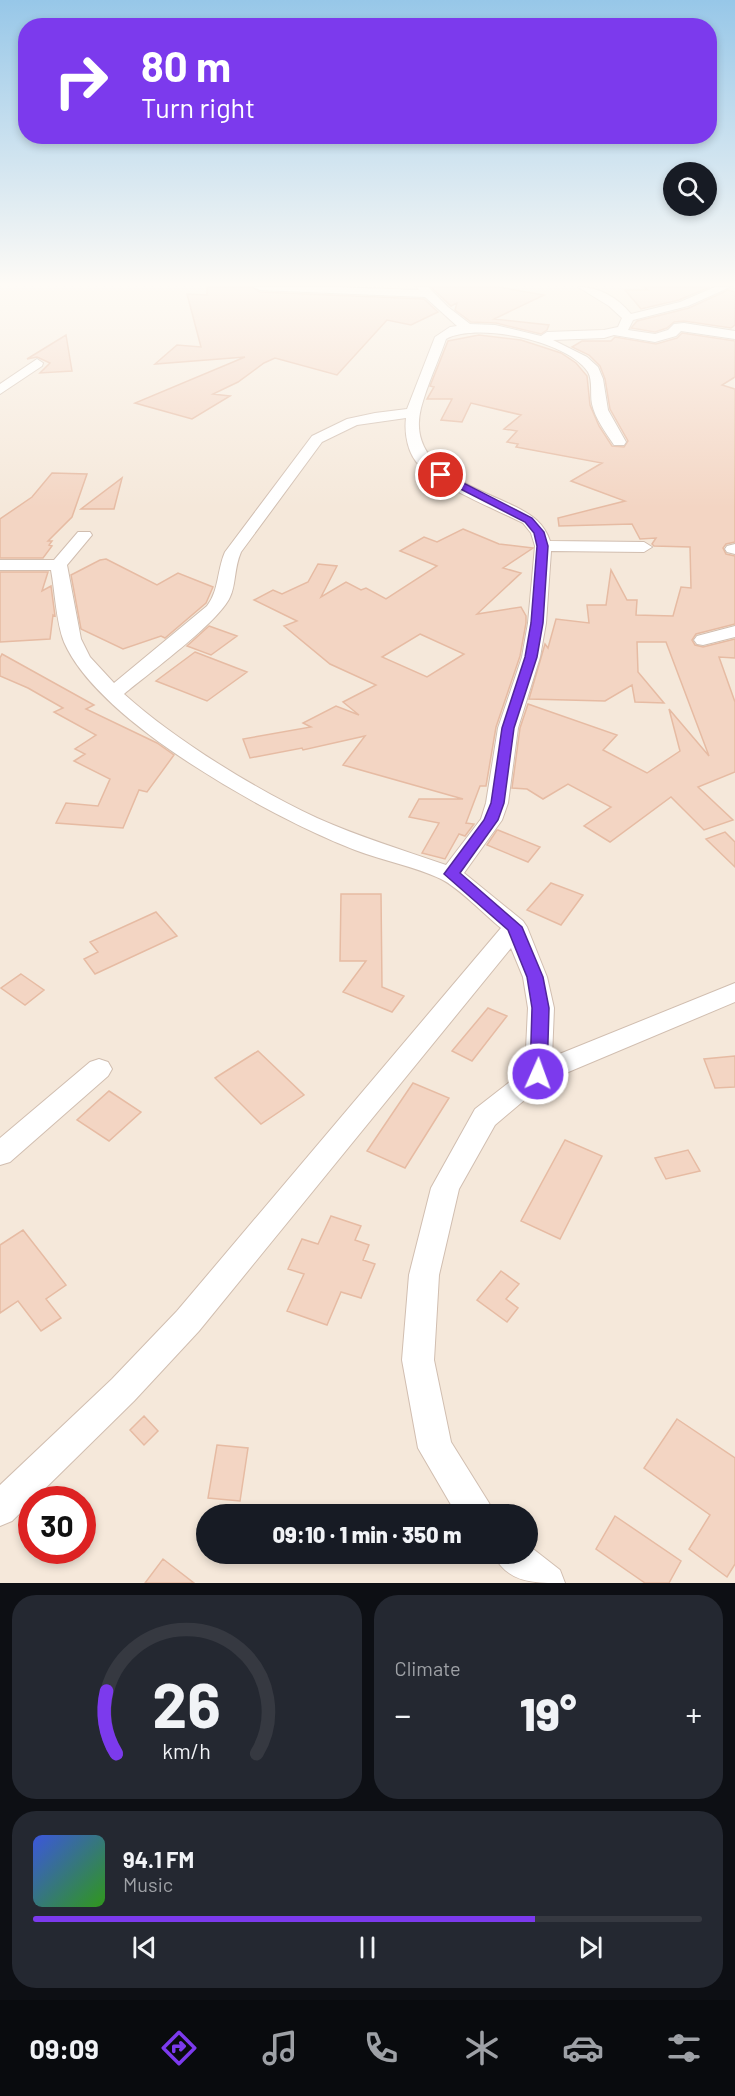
<!DOCTYPE html>
<meta charset="utf-8">
<style>
:root{--surface:#171b24;--page:#242831;--text:#f1f3f6;--muted:#9ea1a6;--line:#363941;--accent:#7c3aed}
body{margin:0;font-family:Barlow,sans-serif;background:var(--page);color:var(--text);height:100vh;display:flex;flex-direction:column;font-size:22px;white-space:nowrap}
*{box-sizing:border-box;margin:0}
p{font-size:20px;color:var(--muted)}
.icon{flex:none;width:33px;height:33px;fill:none;stroke:currentColor;stroke-width:2;stroke-linecap:round;stroke-linejoin:round}
.map{position:relative;height:1583px;overflow:hidden}
.sheet{display:flex;flex-direction:column;gap:12px;padding:12px;background:#0d0f14;flex:1}
.sheet>*{flex:none}
.hud{position:absolute;left:18px;top:18px;width:699px;height:126px;border-radius:24px;box-shadow:0 3px 9px #0003;background:#7c3aed;color:#fff;overflow:hidden}
.tools{position:absolute;left:663px;top:162px;display:grid;gap:12px}
.tools a{display:grid;place-items:center;width:54px;height:54px;border-radius:50%;background:var(--surface);box-shadow:0 3px 9px #0003;font-size:30px}
.speed{position:absolute;left:18px;top:1486px;display:flex;gap:12px;font-size:30px;font-weight:700;text-align:center}
.speed>*{display:grid;place-content:center;width:78px;height:78px;border-radius:50%;background:var(--surface);box-shadow:0 3px 9px #0003;line-height:1}
.speed .limit{border:9px solid #d22;background:#fff;color:#111}
.pin{position:absolute;display:grid;place-items:center;width:51px;height:51px;color:#fff;margin:-26px;border:3px solid #fff;border-radius:50%;box-shadow:0 2px 6px #0007}
.me{position:absolute;width:66px;margin:-33px;rotate:2deg;stroke-linejoin:round;filter:drop-shadow(0 0 4px #0008)}
.turn{display:flex;align-items:center;gap:21px;height:126px;padding:0 24px;font-size:27px}
.turn .icon{width:78px;height:78px;stroke-width:2.5}
.turn b{display:block;font-size:42px;line-height:51px}
.big{font-size:45px;font-weight:800;line-height:1.1}
.sheet .widget{flex:1;display:flex;flex-direction:column;justify-content:center;gap:9px;min-width:0;padding:0 21px;border-radius:24px;background:var(--page)}
.sheet .dial{align-items:center;gap:0}
.dial svg{height:156px;overflow:visible;fill:none;stroke:var(--line);stroke-width:7;stroke-linecap:round;text-anchor:middle}
.dial text{fill:var(--text);stroke:none}
.song{display:flex;align-items:center;gap:18px}
.cover{width:72px;height:72px;border-radius:9px;background:linear-gradient(135deg,hsl(230 70% 55%),hsl(110 70% 35%))}
.played{height:6px;border-radius:3px;background:linear-gradient(90deg,var(--accent) 75%,var(--line) 75%)}
.keys{display:flex;justify-content:space-around;direction:ltr}
.heat{display:flex;justify-content:space-between;align-items:center;font-size:33px;direction:ltr}
.sheet .tiles{flex:1;display:grid;gap:12px;grid-template-columns:1fr 1fr}
.widget:last-child{grid-column:span 2}
.trip{position:absolute;left:196px;top:1504px;width:342px;height:60px;border-radius:30px;background:var(--surface);box-shadow:0 3px 9px #0003;font-weight:800;line-height:60px;text-align:center}
.tab-bar{display:flex;height:96px;justify-content:space-around;align-items:center;background:#090b0e;color:var(--muted)}
.tab-bar .icon{width:42px;height:42px}
.tab-bar .active{color:var(--accent)}
.tab-bar b{font-size:27px;color:var(--text)}
.map>svg:first-child{display:block}
.residential{fill:#f5e8da;fill-rule:evenodd}
.building{fill:#f3d5c3;stroke:#e6bba3;stroke-width:1.5;fill-rule:evenodd}
.lines{fill:none;stroke-linecap:round;stroke-linejoin:round}
.street-casing{stroke:#d1beb0;stroke-width:2}
.street{fill:#fff;fill-rule:evenodd}
.route{fill:#7c3aed;stroke:#51269a;stroke-width:1.5}
</style>
<div class="map">
<svg width="735" height="1583" viewBox="0 0 735 1583">
<rect width="100%" height="100%" fill="#fdf6ec"/>
<path class="residential" d="M0,287H735V1583H0ZM32,1500H82V1551H32ZM207,1515H528V1554H207Z"/>
<path class="building" d="M207,287H252L260,292L424,299L438,312L411,325L387,320L337,375L275,358L264,363L238,382L213,394L230,396L192,419L135,403L245,357L155,364L177,345L201,347L187,294L207,295Z
M431,287H498L544,295L494,319L549,325L547,330L541,334L496,323L471,322L455,310L457,303L451,306Z
M643,287H710L679,300L641,309L625,290H648Z
M728,290L735,292V325L731,328L684,321L674,322L667,328L655,332L631,328L637,321L689,308Z
M682,333L735,341V377L722,385L735,389V542L726,544L723,548L726,554L735,556V624L696,634L692,640L695,645L703,647L735,639V658L719,657L735,702V772L698,787L733,820L704,830L671,797L610,842L584,826L611,807L568,784L543,799L527,789L512,788L520,728L528,704L617,735L603,750L647,773L680,751L669,709L709,756L666,642H637L638,672L664,703L635,702L632,685L605,701L529,699L545,644L548,648L556,619L589,623L587,605H606L611,570L627,600H637L636,615L673,616L681,587L691,588L690,547L654,546L652,544L656,538L640,539L632,524L559,526L558,518L625,501L571,481L602,463L516,447L518,444L507,442L517,431L504,429L521,415L471,403L462,422L441,420L452,399H427L434,387L430,386L448,341L479,335L521,340L561,353L576,363L587,376L590,405L599,426L612,446L624,447L628,441L610,409L605,379L600,366L589,355L572,347L582,341H611L615,337L656,344L677,338Z
M66,335L72,371L40,373L50,363L37,357L27,359Z
M52,473L87,474L72,517L48,541H52L49,545L52,546L43,558H0V519L32,497Z
M122,478L114,509H81Z
M463,529L499,544L533,548L503,568L521,573L477,614L521,607L526,616V623L520,656L496,727L486,786H480L466,823L474,824L465,836L459,834L445,859L422,853L439,823L409,817L419,799H463L343,765L365,736L303,750L302,748L250,758L243,739L311,727L303,723L336,706L359,715L343,702L376,685L330,664L284,626L297,621L254,600L273,590L282,594L308,582L318,564L337,566L321,597L346,582L361,590L366,588L386,599L437,566L400,551L424,537L437,542ZM420,634L464,654L427,677L382,657Z
M106,559L157,585L178,573L213,587L206,603L165,638L161,636L123,649L81,629L71,575L100,560Z
M0,572H48L42,591L51,586L55,616L53,615L50,639L0,642Z
M209,626L237,636L211,655L187,646Z
M195,652L247,672L207,701L156,681Z
M2,654L94,705L86,709L157,743L174,755L147,792L139,790L123,828L56,823L66,803L98,806L110,779L74,761L85,754L75,749L96,735L54,712L63,708L28,688L0,676V658Z
M497,830H498L540,847L528,862L487,845Z
M725,832L735,842V867L706,839Z
M551,883L583,895L561,925L527,910Z
M341,894H381L382,987L404,996L392,1012L343,992L366,961H340Z
M156,912L177,936L95,974L84,959L98,952L90,942Z
M21,974L44,990L25,1005L1,988Z
M488,1008L507,1016L472,1061L452,1051Z
M258,1051L304,1095L261,1124L215,1078Z
M735,1056V1087L715,1088L704,1059Z
M413,1083L449,1098L405,1168L367,1151Z
M109,1091L141,1112L109,1141L77,1120Z
M565,1140L602,1156L560,1239L521,1221Z
M688,1150L700,1171L666,1179L655,1158Z
M331,1216L361,1226L355,1240L369,1245L363,1260L375,1264L361,1298L341,1292L327,1325L287,1311L304,1274L288,1269L302,1239L318,1244Z
M23,1230L66,1285L46,1299L61,1318L41,1331L18,1301L0,1313V1245Z
M501,1271L519,1284L506,1299L518,1308L507,1322L477,1300Z
M144,1416L158,1431L144,1445L130,1430Z
M677,1419L735,1458V1564L727,1577L689,1549L710,1515L644,1468Z
M217,1445L248,1448L240,1501L208,1498Z
M615,1516L681,1561L669,1583H645L596,1549Z
M163,1559L194,1583H145Z"/>
<g class="lines">
<g class="street-casing">
<path id="street" d="M254,287H332L419,290L417,287H428L448,307L470,324L495,325L541,336L547,332L604,330L618,327L622,318L609,306L578,287C599,287 617,297 631,314L680,302L715,287H730L688,306L633,320L628,330L655,334L668,330L674,324L684,323L735,331V339L681,331L676,336L655,342L614,335L604,338L553,340L587,357L598,367L603,379L608,410L626,442L624,445H614C606,433 595,418 592,404C590,394 593,381 588,372C568,341 478,322 446,339C438,362 427,385 421,408C406,468 474,486 516,507C532,515 544,523 550,541L644,542L652,547L644,552L551,551L546,623L540,657L518,728L508,803L502,820L464,873L523,921L527,927L547,977L554,1008L552,1057L735,983V1002L547,1081L495,1125L459,1189L439,1275L434,1360L451,1442L489,1503L494,1515H457L418,1448L402,1360L409,1275L431,1188L475,1109L525,1070L528,1008L523,977L511,948L199,1331L134,1401L12,1521L0,1526V1485L112,1379L177,1311L501,928C485,915 458,887 441,879C414,866 383,861 355,850C274,819 99,723 64,642C56,622 55,591 51,570H0V560H54L78,532H90L92,535L67,565L81,639L90,657L114,683L207,606C219,591 217,570 225,552L312,436L347,419L375,413L407,409L435,337L450,327L457,326L425,297L260,290ZM406,418C404,434 408,455 420,466C444,489 493,508 523,523L531,533L535,546L528,623L522,657L498,728L486,803L481,819L446,865C403,850 359,837 317,818C255,789 175,740 124,694C148,674 219,622 230,597C236,585 234,568 241,552L322,442L357,425Z
M37,359L43,363L42,366L0,394V384Z
M735,544V554L727,552L725,549L727,546Z
M735,626V637L703,645L697,644L694,640L697,636Z
M99,1059L108,1062L112,1069L108,1076L10,1162L0,1165V1138L90,1062Z
M528,1545L560,1570L565,1583C532,1583 508,1583 493,1554H528Z"/>
</g>
<use href="#street" class="street"/>
</g>
<linearGradient id="sky" x2="0" y2="1"><stop stop-color="#97c7e8"/><stop offset="0.56" stop-color="#fefbf6"/><stop offset="1" stop-color="#fefbf6" stop-opacity="0"/></linearGradient>
<rect width="735" height="508" fill="url(#sky)"/>
<path class="route" d="M437,473H444L532,518L544,532L548,546L543,623L537,657L514,728L504,803L498,820L460,873L522,927L543,977L549,1008L547,1074L545,1078L538,1080L532,1078L530,1074L532,1008L527,977L508,930L444,874L484,820L491,803L502,728L525,657L531,623L537,546L534,533L525,522L437,477Z"/>
</svg>
<div class="tools">
<a><svg class="icon" aria-label="search" viewBox="0 0 24 24"><circle cx="10" cy="10" r="6"/><path d="M15 15l6 6"/></svg></a>
</div>
<div class="speed"><div class="limit">30</div></div>
<div class="pin" style="left:441px;top:475px;background:#d93025"><svg class="icon" aria-label="arrive" viewBox="0 0 24 24"><path d="M6 21V4h12l-3 4 3 4H6"/></svg></div>
<svg class="me" style="left:538px;top:1074px" viewBox="-20 -20 40 40"><circle r="17" fill="#7c3aed" stroke="#fff" stroke-width="3"/><path d="M0-11L8 9 0 5-8 9z" fill="#fff"/></svg>
<div class="trip">09:10 · 1 min · 350 m</div>
<div class="hud">
<div class="turn"><svg class="icon" aria-label="right" viewBox="0 0 24 24"><path d="M7 20v-9h11M14 6l5 5-5 5"/></svg><div><b>80 m</b>Turn right</div></div>
</div>
</div>
<section class="sheet">
<div class="tiles">
<div class="widget dial"><svg viewBox="0 0 100 80">
<path d="M14 69A42 42 0 1 1 86 69"/>
<path d="M14 69A42 42 0 0 1 9 37" stroke="#7c3aed"/>
<text x="50" y="56" font-size="32" font-weight="700">26</text>
<text x="50" y="72" font-size="11">km/h</text>
</svg></div>
<div class="widget"><p>Climate</p>
<div class="heat"><a>−</a><b class="big">19°</b><a>+</a></div>
</div>
<div class="widget">
<div class="song"><i class="cover"></i><div><b>94.1 FM</b><p>Music</p></div></div>
<div class="played"></div>
<div class="keys"><svg class="icon" aria-label="previous" viewBox="0 0 24 24"><path d="M18 5L8 12l10 7zM5 5v14"/></svg><svg class="icon" aria-label="pause" viewBox="0 0 24 24"><path d="M8 5v14M16 5v14"/></svg><svg class="icon" aria-label="next" viewBox="0 0 24 24"><path d="M6 5l10 7-10 7zM19 5v14"/></svg></div>
</div>
</div>
</section>
<nav class="tab-bar">
<b>09:09</b>
<svg class="icon active" aria-label="directions" viewBox="0 0 24 24"><path d="M12 3l9 9-9 9-9-9zM9 14v-3h6M13 9l2 2-2 2"/></svg>
<svg class="icon" aria-label="music" viewBox="0 0 24 24"><path d="M9 18V5l10-2v13"/><circle cx="6" cy="18" r="3"/><circle cx="16" cy="16" r="3"/></svg>
<svg class="icon" aria-label="phone" viewBox="0 0 24 24"><path d="M5 4h4l2 5-3 2q2 4 5 5l2-3 5 2v4C11 20 4 13 5 4z"/></svg>
<svg class="icon" aria-label="climate" viewBox="0 0 24 24"><path d="M12 3v18M4 7l16 10M4 17L20 7"/></svg>
<svg class="icon" aria-label="car" viewBox="0 0 24 24"><path d="M5 17H2v-5l4-1 3-4h7l3 4 3 1v5h-3M9 17h6M6 11h13"/><circle cx="7" cy="17" r="2"/><circle cx="17" cy="17" r="2"/></svg>
<svg class="icon" aria-label="filters" viewBox="0 0 24 24"><path d="M4 7h16M4 17h16"/><circle cx="9" cy="7" r="2"/><circle cx="15" cy="17" r="2"/></svg>
</nav>
